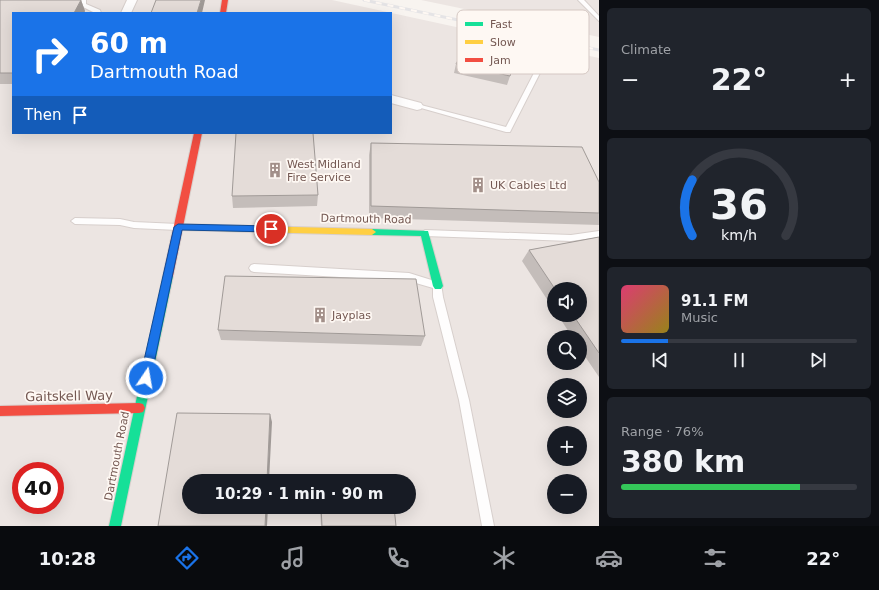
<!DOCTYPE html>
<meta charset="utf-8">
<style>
:root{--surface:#171b24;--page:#20242c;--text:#f1f3f6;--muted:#9ea1a6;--line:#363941;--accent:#1a73e8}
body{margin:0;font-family:"DejaVu Sans",sans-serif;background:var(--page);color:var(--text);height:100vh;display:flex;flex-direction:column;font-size:15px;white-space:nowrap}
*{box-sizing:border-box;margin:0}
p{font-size:13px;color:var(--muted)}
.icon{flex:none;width:22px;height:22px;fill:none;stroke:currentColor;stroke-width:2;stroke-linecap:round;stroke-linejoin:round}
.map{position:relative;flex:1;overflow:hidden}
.panel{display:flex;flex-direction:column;gap:8px;padding:8px;background:#0d0f14;width:280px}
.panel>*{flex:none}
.top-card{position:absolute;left:12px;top:12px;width:380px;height:122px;border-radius:0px;box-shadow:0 4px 16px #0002;background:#1a73e8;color:#fff;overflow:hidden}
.buttons{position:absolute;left:547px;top:282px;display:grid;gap:8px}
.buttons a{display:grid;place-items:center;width:40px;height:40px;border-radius:50%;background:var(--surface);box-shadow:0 4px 16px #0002;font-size:20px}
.speed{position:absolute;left:12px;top:462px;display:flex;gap:8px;font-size:20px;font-weight:700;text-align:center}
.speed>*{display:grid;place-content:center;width:52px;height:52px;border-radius:50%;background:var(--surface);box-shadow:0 4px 16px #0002;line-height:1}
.speed .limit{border:6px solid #d22;background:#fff;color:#111}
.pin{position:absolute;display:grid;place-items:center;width:34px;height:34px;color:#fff;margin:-17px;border:2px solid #fff;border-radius:50%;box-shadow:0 1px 4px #0007}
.me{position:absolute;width:44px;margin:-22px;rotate:12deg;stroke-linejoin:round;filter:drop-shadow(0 0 3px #0008)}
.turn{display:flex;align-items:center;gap:14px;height:84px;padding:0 12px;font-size:18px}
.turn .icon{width:52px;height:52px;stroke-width:2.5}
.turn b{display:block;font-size:28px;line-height:34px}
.then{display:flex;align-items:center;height:38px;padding:0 12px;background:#0003;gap:8px;font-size:15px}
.big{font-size:30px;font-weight:600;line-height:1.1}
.panel .card{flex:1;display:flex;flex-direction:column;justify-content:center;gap:6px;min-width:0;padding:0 14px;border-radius:6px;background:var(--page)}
.panel .dial{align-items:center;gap:0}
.dial svg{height:104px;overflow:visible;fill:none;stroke:var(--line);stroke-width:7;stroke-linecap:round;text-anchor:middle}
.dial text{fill:var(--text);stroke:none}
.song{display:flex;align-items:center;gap:12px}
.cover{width:48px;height:48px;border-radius:6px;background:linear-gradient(135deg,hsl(340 70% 55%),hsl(50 70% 35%))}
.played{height:4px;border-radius:2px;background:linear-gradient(90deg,var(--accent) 20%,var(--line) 20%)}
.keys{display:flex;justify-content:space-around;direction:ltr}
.heat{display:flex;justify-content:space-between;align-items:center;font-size:22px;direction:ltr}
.charge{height:6px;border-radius:3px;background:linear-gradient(90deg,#34c759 76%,var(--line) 0)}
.trip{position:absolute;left:182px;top:474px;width:234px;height:40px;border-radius:20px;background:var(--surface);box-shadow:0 4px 16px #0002;font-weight:600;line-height:40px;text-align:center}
.menu{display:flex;height:64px;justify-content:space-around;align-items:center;background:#090b0e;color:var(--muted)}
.menu .icon{width:28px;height:28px}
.menu .on{color:var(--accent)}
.menu b{font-size:18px;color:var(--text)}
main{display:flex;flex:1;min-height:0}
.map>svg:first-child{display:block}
.industrial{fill:#ece5e2;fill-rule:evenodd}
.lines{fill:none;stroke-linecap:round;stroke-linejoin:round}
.lane-casing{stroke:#d7cfcc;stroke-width:2}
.street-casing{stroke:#d7cfcc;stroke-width:2}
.fast-casing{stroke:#d8cfcc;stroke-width:2}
.slow-casing{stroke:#d8cfcc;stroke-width:2}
.jam-casing{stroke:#d8cfcc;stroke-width:2}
.lane{fill:#fefdfd;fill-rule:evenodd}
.street{fill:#fefdfd;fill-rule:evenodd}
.fast{fill:#16e098;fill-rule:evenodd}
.slow{fill:#ffcf43;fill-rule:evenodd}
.jam{fill:#f24e42;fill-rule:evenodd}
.rail-casing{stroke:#e5e4e6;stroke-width:3}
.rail{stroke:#fef8f3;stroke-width:2;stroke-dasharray:6;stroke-linecap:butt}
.wall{fill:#c4bdba}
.shaded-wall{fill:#a09a97}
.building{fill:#e4dcd8;stroke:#a09a97}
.route{fill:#1a73e8;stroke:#114b97}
.labels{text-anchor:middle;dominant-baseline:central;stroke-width:3.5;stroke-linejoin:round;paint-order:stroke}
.poi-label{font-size:11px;fill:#745852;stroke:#fef8f3;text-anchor:start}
.street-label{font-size:11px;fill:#745852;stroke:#fef8f3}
.near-street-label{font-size:13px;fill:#745852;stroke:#fef8f3}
.key{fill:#fef8f3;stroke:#d5c8c3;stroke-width:1}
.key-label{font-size:11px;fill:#745852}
</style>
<main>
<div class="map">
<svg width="599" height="526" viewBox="0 0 599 526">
<rect width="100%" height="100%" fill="#f8f4f0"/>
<path class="industrial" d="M0,0H332L599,58V526H0ZM13,13H391V133H13ZM554,289H580V315H554ZM554,337H580V363H554ZM554,385H580V411H554ZM554,433H580V459H554ZM21,471H55V505H21ZM189,481H409V507H189ZM554,481H580V507H554Z
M421,0H599V37Z"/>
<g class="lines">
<g class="lane-casing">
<path id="lane" d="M80,0H86V4L100,10L101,13H95L81,6Z
M578,0H584L599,16V21Z
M537,71L540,73L510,132H506L414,106L417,104L506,127L534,73Z
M75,218L120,219L134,222L178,224L182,227L178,230L134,228L120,225L75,224L71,221Z
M425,230L571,235L599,231V237L571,241L425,236L421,233Z
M254,264L409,273L441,283L443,297L469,400L494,526H482L459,400L433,297V288L409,281L254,272L251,271L249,268L251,265Z"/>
</g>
<g class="street-casing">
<path id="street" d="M127,0H137L131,13H121Z
M391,95L421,103L423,106L421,109L417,110L391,103Z"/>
</g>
<g class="fast-casing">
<path id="fast" d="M372,229L428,231L443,286L441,289H435L433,286L421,236L372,235L368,232Z
M168,272L171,273L173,276L121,526H109L163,276L165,273Z"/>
</g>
<g class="slow-casing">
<path id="slow" d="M178,224L372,229L376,232L372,235L178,230L174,227Z"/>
</g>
<g class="jam-casing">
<path id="jam" d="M222,0H228L226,13H220Z
M194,133H202L173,276L171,279H165L163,276Z
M139,403L143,404L145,408L143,412L139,413L0,416V406Z"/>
</g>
<use href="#lane" class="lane"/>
<use href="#street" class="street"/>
<use href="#fast" class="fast"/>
<use href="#slow" class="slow"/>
<use href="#jam" class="jam"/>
<g class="rail-casing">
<path id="rail" d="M364,0L599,50"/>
</g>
<use href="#rail" class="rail"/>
</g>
<path class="wall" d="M0,0H81L85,11L84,13H13V84H0Z
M456,64L510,76L507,85L454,73Z
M371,143L599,182V225L369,218V155Z
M318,195L317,206L233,208L232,196Z
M599,237V377L580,349V337H572L558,315H580V289H554V310L522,261L529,250Z
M218,330L425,336L421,346L221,340Z
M320,507H394L396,526H321Z"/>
<path class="shaded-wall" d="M81,0L85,11L84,13H74Z
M201,0H205L202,13H197Z
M270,414L272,422L269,481H267Z
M266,507H268L267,526H265Z"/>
<path class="building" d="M0,0H81L74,13H13V73H0Z
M156,0H201L197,13H151Z
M464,49L515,61L510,76L456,64Z
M236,133H313L318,195L232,196Z
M371,143L582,147L599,182V213L371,206Z
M599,237V353L573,315H580V289H555L529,250Z
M225,276L416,279L425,336L218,330Z
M177,413L270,414L267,481H189V507H266L265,526H158Z
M321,478L391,479L392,481H321Z
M321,507H394L396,526H322Z"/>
<path class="route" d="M178,224L271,226L275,229L271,232L182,230L151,378L149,381L146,383L142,381L140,378L174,227Z"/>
<defs>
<g id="building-bare" transform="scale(1.2)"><path d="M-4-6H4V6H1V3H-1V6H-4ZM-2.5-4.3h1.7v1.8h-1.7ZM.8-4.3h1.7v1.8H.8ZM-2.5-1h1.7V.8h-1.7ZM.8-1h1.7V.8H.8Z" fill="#a28f89" stroke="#fef8f3" stroke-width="2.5" paint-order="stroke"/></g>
</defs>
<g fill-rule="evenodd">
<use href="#building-bare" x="275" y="170"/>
<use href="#building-bare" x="478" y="185"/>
<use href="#building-bare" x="320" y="315"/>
</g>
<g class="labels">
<g class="poi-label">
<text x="287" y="164">West Midland<tspan x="287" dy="13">Fire Service</tspan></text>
<text x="490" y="185">UK Cables Ltd</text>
<text x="332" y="315">Jayplas</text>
</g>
<g class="street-label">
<text transform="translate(366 219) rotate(1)">Dartmouth Road</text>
<text transform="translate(117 456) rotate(-79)">Dartmouth Road</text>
</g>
<g class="near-street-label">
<text transform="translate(69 396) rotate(-1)">Gaitskell Way</text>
</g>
</g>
<rect x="457" y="10" width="132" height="64" rx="6" class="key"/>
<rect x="465" y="22" width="18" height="4" fill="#16e098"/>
<rect x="465" y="40" width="18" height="4" fill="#ffcf43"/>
<rect x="465" y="58" width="18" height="4" fill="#f24e42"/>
<g class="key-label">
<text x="490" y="28">Fast</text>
<text x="490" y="46">Slow</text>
<text x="490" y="64">Jam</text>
</g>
</svg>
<div class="buttons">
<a><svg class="icon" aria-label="sound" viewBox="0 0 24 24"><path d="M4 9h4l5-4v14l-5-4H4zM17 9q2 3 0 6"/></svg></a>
<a><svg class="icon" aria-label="search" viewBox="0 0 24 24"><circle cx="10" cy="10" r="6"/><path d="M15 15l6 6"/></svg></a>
<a><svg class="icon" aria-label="layers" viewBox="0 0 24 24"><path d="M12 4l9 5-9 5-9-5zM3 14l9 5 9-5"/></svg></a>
<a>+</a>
<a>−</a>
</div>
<div class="speed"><div class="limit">40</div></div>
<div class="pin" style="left:271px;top:229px;background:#d93025"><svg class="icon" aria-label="arrive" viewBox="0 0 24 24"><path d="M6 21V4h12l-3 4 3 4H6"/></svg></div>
<svg class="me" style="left:146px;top:378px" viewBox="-20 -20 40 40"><circle r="17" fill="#1a73e8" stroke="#fff" stroke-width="3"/><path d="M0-11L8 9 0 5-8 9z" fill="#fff"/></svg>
<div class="trip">10:29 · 1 min · 90 m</div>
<div class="top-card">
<div class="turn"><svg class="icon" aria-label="right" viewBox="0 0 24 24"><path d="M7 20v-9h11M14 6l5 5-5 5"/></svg><div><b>60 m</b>Dartmouth Road</div></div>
<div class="then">Then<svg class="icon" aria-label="arrive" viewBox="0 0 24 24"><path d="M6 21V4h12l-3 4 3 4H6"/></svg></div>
</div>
</div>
<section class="panel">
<div class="card"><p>Climate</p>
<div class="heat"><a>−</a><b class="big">22°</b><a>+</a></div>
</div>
<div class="card dial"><svg viewBox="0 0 100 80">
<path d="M14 69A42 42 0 1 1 86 69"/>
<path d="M14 69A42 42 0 0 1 14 26" stroke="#1a73e8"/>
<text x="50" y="56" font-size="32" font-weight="700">36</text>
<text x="50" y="72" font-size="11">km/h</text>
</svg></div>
<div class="card">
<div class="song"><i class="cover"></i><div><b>91.1 FM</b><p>Music</p></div></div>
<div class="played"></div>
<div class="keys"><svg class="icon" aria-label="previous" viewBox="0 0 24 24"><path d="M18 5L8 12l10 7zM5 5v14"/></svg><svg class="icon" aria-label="pause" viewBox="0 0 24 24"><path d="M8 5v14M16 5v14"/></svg><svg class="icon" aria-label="next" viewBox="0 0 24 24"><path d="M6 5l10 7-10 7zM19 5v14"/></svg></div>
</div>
<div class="card"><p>Range · 76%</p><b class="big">380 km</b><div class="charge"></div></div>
</section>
</main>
<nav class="menu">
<b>10:28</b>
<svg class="icon on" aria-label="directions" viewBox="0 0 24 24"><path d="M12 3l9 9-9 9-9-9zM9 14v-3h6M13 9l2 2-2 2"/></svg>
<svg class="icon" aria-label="music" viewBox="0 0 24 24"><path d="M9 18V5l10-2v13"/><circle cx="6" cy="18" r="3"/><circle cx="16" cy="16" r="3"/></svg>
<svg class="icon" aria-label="phone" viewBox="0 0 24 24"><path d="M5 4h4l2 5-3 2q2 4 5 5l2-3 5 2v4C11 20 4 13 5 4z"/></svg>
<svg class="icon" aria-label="climate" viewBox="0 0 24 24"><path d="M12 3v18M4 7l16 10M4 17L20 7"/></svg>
<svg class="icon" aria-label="car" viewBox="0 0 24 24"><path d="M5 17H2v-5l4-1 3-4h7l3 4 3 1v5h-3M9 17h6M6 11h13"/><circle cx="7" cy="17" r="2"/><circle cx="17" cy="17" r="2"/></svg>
<svg class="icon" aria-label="filters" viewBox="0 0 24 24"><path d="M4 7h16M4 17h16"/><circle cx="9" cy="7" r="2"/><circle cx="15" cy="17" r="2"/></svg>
<b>22°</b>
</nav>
